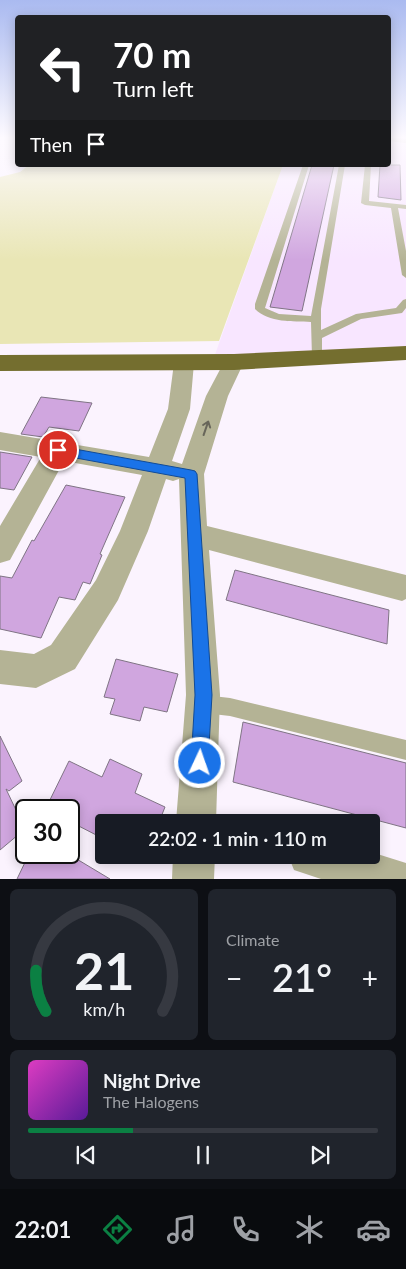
<!DOCTYPE html>
<meta charset="utf-8">
<style>
:root{--surface:#171b24;--page:#20242c;--text:#f1f3f6;--muted:#9ea1a6;--line:#363941;--accent:#0b8043}
body{margin:0;font-family:Lato,sans-serif;background:var(--page);color:var(--text);height:100vh;display:flex;flex-direction:column;font-size:19px;white-space:nowrap}
*{box-sizing:border-box;margin:0}
p{font-size:16px;color:var(--muted)}
.icon{flex:none;width:28px;height:28px;fill:none;stroke:currentColor;stroke-width:2;stroke-linecap:round;stroke-linejoin:round}
.map{position:relative;height:879px;overflow:hidden}
.panel{display:flex;flex-direction:column;gap:10px;padding:10px;background:#0d0f14;flex:1}
.panel>*{flex:none}
.top-card{position:absolute;left:15px;top:15px;width:376px;height:152px;border-radius:5px;box-shadow:0 2px 12px #0003;background:#202124;color:#fff;overflow:hidden}
.speed{position:absolute;left:15px;top:799px;display:flex;gap:10px;font-size:25px;font-weight:700;text-align:center}
.speed>*{display:grid;place-content:center;width:65px;height:65px;border-radius:50%;background:var(--surface);box-shadow:0 2px 12px #0003;line-height:1}
.speed .limit{border:2px solid #111;border-radius:8px;background:#fff;color:#111}
.pin{position:absolute;display:grid;place-items:center;width:42px;height:42px;color:#fff;margin:-21px;border:2px solid #fff;border-radius:50%;box-shadow:0 1px 5px #0007}
.me{position:absolute;width:55px;margin:-28px;rotate:3deg;stroke-linejoin:round;filter:drop-shadow(0 0 4px #0008)}
.turn{display:flex;align-items:center;gap:18px;height:105px;padding:0 15px;font-size:22px}
.turn .icon{width:65px;height:65px;stroke-width:2.5}
.turn b{display:block;font-size:35px;line-height:42px}
.then{display:flex;align-items:center;height:48px;padding:0 15px;background:#0003;gap:10px;font-size:19px}
.big{font-size:38px;font-weight:600;line-height:1.1}
.panel .card{flex:1;display:flex;flex-direction:column;justify-content:center;gap:8px;min-width:0;padding:0 18px;border-radius:8px;background:var(--page)}
.panel .dial{align-items:center;gap:0}
.dial svg{height:130px;overflow:visible;fill:none;stroke:var(--line);stroke-width:7;stroke-linecap:round;text-anchor:middle}
.dial text{fill:var(--text);stroke:none}
.song{display:flex;align-items:center;gap:15px}
.cover{width:60px;height:60px;border-radius:8px;background:linear-gradient(135deg,hsl(310 70% 55%),hsl(270 70% 35%))}
.played{height:5px;border-radius:2px;background:linear-gradient(90deg,var(--accent) 30%,var(--line) 30%)}
.keys{display:flex;justify-content:space-around;direction:ltr}
.heat{display:flex;justify-content:space-between;align-items:center;font-size:28px;direction:ltr}
.panel .tiles{flex:1;display:grid;gap:10px;grid-template-columns:1fr 1fr}
.card:last-child{grid-column:span 2}
.trip{position:absolute;left:95px;top:814px;width:285px;height:50px;border-radius:5px;background:var(--surface);box-shadow:0 2px 12px #0003;font-weight:600;line-height:50px;text-align:center}
.menu{display:flex;height:80px;justify-content:space-around;align-items:center;background:#090b0e;color:var(--muted)}
.menu .icon{width:35px;height:35px}
.menu .current{color:var(--accent)}
.menu b{font-size:22px;color:var(--text)}
.map>svg:first-child{display:block}
.built{fill:#f8e6ff}
.green{fill:#e9e6b5}
.building{fill:#d0a6df;stroke:#7f7484}
.lines{fill:none;stroke-linecap:round;stroke-linejoin:round}
.service{fill:#b4b395;fill-rule:evenodd}
.minor{fill:#b4b395;fill-rule:evenodd}
.trunk{fill:#746e2f;fill-rule:evenodd}
.oneway{stroke:#68665a}
.route{fill:#1a73e8;stroke:#114b97}
</style>
<div class="map">
<svg width="406" height="879" viewBox="0 0 406 879">
<rect width="100%" height="100%" fill="#fbf3fe"/>
<path class="built" d="M389,137H406V358L212,363L283,165H389Z"/>
<path class="green" d="M29,165H283L219,341L0,344V177L20,172Z"/>
<path class="building" d="M312,165H334L302,311L270,307Z
M380,165H400L401,200L378,197Z
M41,397L92,403L79,431L49,427L43,437L21,434Z
M0,452L32,457L14,490L0,488Z
M66,485L125,497L100,554L102,555L90,584L83,582L75,600L59,597L41,638L0,629V576L12,578L32,540L34,541Z
M235,570L389,610L387,644L226,600Z
M116,659L178,674L167,712L144,707L140,721L110,714L115,699L104,697Z
M243,722L406,763V828L233,782Z
M0,736L22,781L9,791L6,789L25,829L0,850Z
M110,759L142,774L135,793L165,807L159,822H104V839L69,821V810H52L55,804L48,810H45L69,761L102,777Z
M30,852H65L110,879H17Z"/>
<g class="lines">
<path class="service" d="M389,137L406,139V143L389,141Z
M303,165H309L265,308L279,314L311,316L339,165H345L321,309V330L356,314L396,308L403,300L406,299V308L402,313L361,319L322,338V357L317,360L312,357L311,322C293,321 269,323 255,309V304Z
M365,165H371L369,201L406,205V209L398,208L406,251V278L402,275L391,208L365,205L361,203Z
M204,695L230,698L406,740V760L230,716L204,713L198,710L195,704L198,698Z"/>
<path class="minor" d="M184,356L191,358L194,363L190,409L172,461L182,464L206,396L224,362L227,357L234,356L241,357L244,362L228,396L204,474L207,526L406,575V599L402,601L209,550L220,695L216,822H176L186,695L179,479L173,481L166,479L148,531L118,600L75,669L36,688L0,684V650L34,654L51,645L96,580L120,531L142,475L64,461L10,560L0,563V526L41,457L0,450V432L149,457L168,409L174,363L177,358Z
M371,852L406,863V879H321L294,870L288,855H371Z
M173,855H215L214,879H172Z"/>
<path class="trunk" d="M406,346V360L234,370L0,371V355L234,354Z"/>
</g>
<defs><path id="oneway-shaft" d="M-6 0H5M1.5-3L5.5 0L1.5 3" fill="none" stroke-width="1.6" stroke-linecap="round" stroke-linejoin="round" transform="scale(1.25)"/></defs>
<use class="oneway" href="#oneway-shaft" transform="translate(206 428) rotate(-71)"/>
<linearGradient id="sky" x2="0" y2="1"><stop stop-color="#aabaf0"/><stop offset="0.53" stop-color="#fdfaff"/><stop offset="1" stop-color="#fdfaff" stop-opacity="0"/></linearGradient>
<rect width="406" height="260" fill="url(#sky)"/>
<path class="route" d="M58,446L191,470L195,471L197,474L212,695L208,763L206,770L200,772L193,770L191,763L195,695L185,478L54,454L52,450Z"/>
</svg>
<div class="speed"><div class="limit">30</div></div>
<div class="pin" style="left:58px;top:450px;background:#d93025"><svg class="icon" aria-label="arrive" viewBox="0 0 24 24"><path d="M6 21V4h12l-3 4 3 4H6"/></svg></div>
<svg class="me" style="left:200px;top:763px" viewBox="-20 -20 40 40"><circle r="17" fill="#1a73e8" stroke="#fff" stroke-width="3"/><path d="M0-11L8 9 0 5-8 9z" fill="#fff"/></svg>
<div class="trip">22:02 · 1 min · 110 m</div>
<div class="top-card">
<div class="turn"><svg class="icon" aria-label="left" viewBox="0 0 24 24"><path d="M17 20v-9H6M10 6l-5 5 5 5"/></svg><div><b>70 m</b>Turn left</div></div>
<div class="then">Then<svg class="icon" aria-label="arrive" viewBox="0 0 24 24"><path d="M6 21V4h12l-3 4 3 4H6"/></svg></div>
</div>
</div>
<section class="panel">
<div class="tiles">
<div class="card dial"><svg viewBox="0 0 100 80">
<path d="M14 69A42 42 0 1 1 86 69"/>
<path d="M14 69A42 42 0 0 1 8 44" stroke="#0b8043"/>
<text x="50" y="56" font-size="32" font-weight="700">21</text>
<text x="50" y="72" font-size="11">km/h</text>
</svg></div>
<div class="card"><p>Climate</p>
<div class="heat"><a>−</a><b class="big">21°</b><a>+</a></div>
</div>
<div class="card">
<div class="song"><i class="cover"></i><div><b>Night Drive</b><p>The Halogens</p></div></div>
<div class="played"></div>
<div class="keys"><svg class="icon" aria-label="previous" viewBox="0 0 24 24"><path d="M18 5L8 12l10 7zM5 5v14"/></svg><svg class="icon" aria-label="pause" viewBox="0 0 24 24"><path d="M8 5v14M16 5v14"/></svg><svg class="icon" aria-label="next" viewBox="0 0 24 24"><path d="M6 5l10 7-10 7zM19 5v14"/></svg></div>
</div>
</div>
</section>
<nav class="menu">
<b>22:01</b>
<svg class="icon current" aria-label="directions" viewBox="0 0 24 24"><path d="M12 3l9 9-9 9-9-9zM9 14v-3h6M13 9l2 2-2 2"/></svg>
<svg class="icon" aria-label="music" viewBox="0 0 24 24"><path d="M9 18V5l10-2v13"/><circle cx="6" cy="18" r="3"/><circle cx="16" cy="16" r="3"/></svg>
<svg class="icon" aria-label="phone" viewBox="0 0 24 24"><path d="M5 4h4l2 5-3 2q2 4 5 5l2-3 5 2v4C11 20 4 13 5 4z"/></svg>
<svg class="icon" aria-label="climate" viewBox="0 0 24 24"><path d="M12 3v18M4 7l16 10M4 17L20 7"/></svg>
<svg class="icon" aria-label="car" viewBox="0 0 24 24"><path d="M5 17H2v-5l4-1 3-4h7l3 4 3 1v5h-3M9 17h6M6 11h13"/><circle cx="7" cy="17" r="2"/><circle cx="17" cy="17" r="2"/></svg>
</nav>
